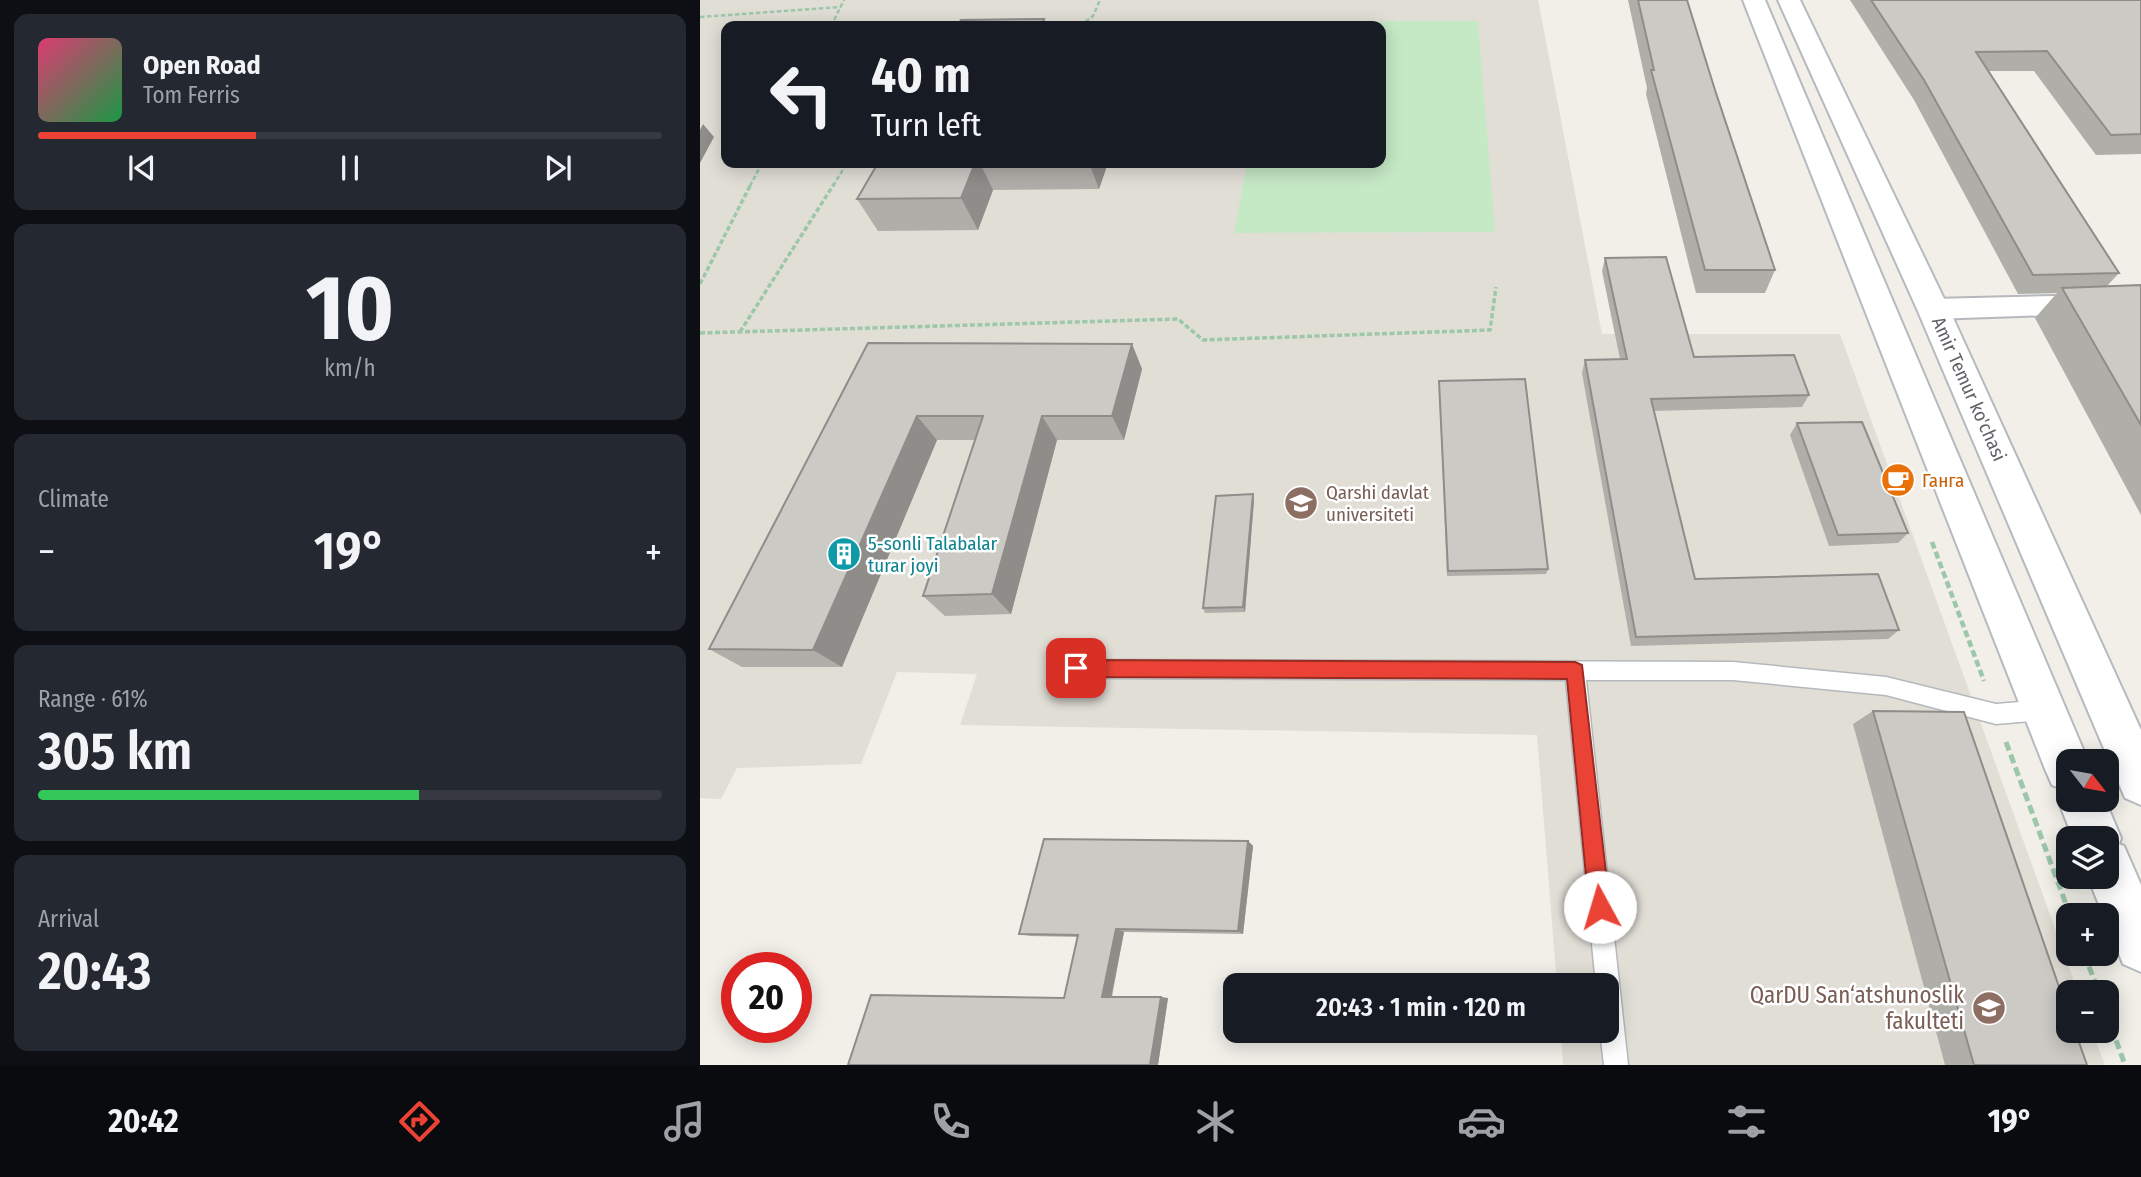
<!DOCTYPE html>
<meta charset="utf-8">
<style>
:root{--surface:#171b24;--page:#242831;--text:#f1f3f6;--muted:#9ea1a6;--line:#363941;--accent:#ea4335}
body{margin:0;font-family:"Fira Sans Condensed",sans-serif;background:var(--page);color:var(--text);height:100vh;display:flex;flex-direction:column;font-size:26px;white-space:nowrap}
*{box-sizing:border-box;margin:0}
p{font-size:23px;color:var(--muted)}
.icon{flex:none;width:38px;height:38px;fill:none;stroke:currentColor;stroke-width:2;stroke-linecap:round;stroke-linejoin:round}
.map{position:relative;flex:1;overflow:hidden}
.drawer{display:flex;flex-direction:column;gap:14px;padding:14px;background:#0d0f14;width:700px}
.drawer>*{flex:none}
.guide{position:absolute;left:21px;top:21px;width:665px;height:147px;border-radius:14px;box-shadow:0 4px 18px #0003;background:#171b24;color:var(--text);overflow:hidden}
.needle{width:46px;rotate:121deg}
.buttons{position:absolute;left:1356px;top:749px;display:grid;gap:14px}
.buttons a{display:grid;place-items:center;width:63px;height:63px;border-radius:14px;background:var(--surface);box-shadow:0 4px 18px #0003;font-size:35px}
.speed{position:absolute;left:21px;top:952px;display:flex;gap:14px;font-size:35px;font-weight:700;text-align:center}
.speed>*{display:grid;place-content:center;width:91px;height:91px;border-radius:50%;background:var(--surface);box-shadow:0 4px 18px #0003;line-height:1}
.speed .limit{border:10px solid #d22;background:#fff;color:#111}
.pin{position:absolute;display:grid;place-items:center;width:60px;height:60px;color:#fff;margin:-30px;border-radius:14px;box-shadow:0 4px 10px #0006}
.me{position:absolute;width:77px;margin:-38px;rotate:354deg;stroke-linejoin:round;filter:drop-shadow(0 0 5px #0008)}
.turn{display:flex;align-items:center;gap:24px;height:147px;padding:0 35px;font-size:32px}
.turn .icon{width:91px;height:91px;stroke-width:2.5}
.turn b{display:block;font-size:49px;line-height:60px}
.big{font-size:52px;font-weight:600;line-height:1.1}
.drawer .tile{flex:1;display:flex;flex-direction:column;justify-content:center;gap:10px;min-width:0;padding:0 24px;border-radius:14px;background:var(--page)}
.drawer .dial{align-items:center;gap:0}
.dial b{font-size:91px;line-height:1}
.song{display:flex;align-items:center;gap:21px}
.cover{width:84px;height:84px;border-radius:10px;background:linear-gradient(135deg,hsl(340 70% 55%),hsl(140 70% 35%))}
.played{height:7px;border-radius:4px;background:linear-gradient(90deg,var(--accent) 35%,var(--line) 35%)}
.keys{display:flex;justify-content:space-around;direction:ltr}
.heat{display:flex;justify-content:space-between;align-items:center;font-size:38px;direction:ltr}
.charge{height:10px;border-radius:5px;background:linear-gradient(90deg,#34c759 61%,var(--line) 0)}
.trip{position:absolute;left:523px;top:973px;width:396px;height:70px;border-radius:14px;background:var(--surface);box-shadow:0 4px 18px #0003;font-weight:600;line-height:70px;text-align:center}
.dock{display:flex;height:112px;justify-content:space-around;align-items:center;background:#090b0e;color:var(--muted)}
.dock .icon{width:49px;height:49px}
.dock .on{color:var(--accent)}
.dock b{font-size:32px;color:var(--text)}
main{display:flex;flex:1;min-height:0}
.map>svg:first-child{display:block}
.education{fill:#e1ded6;fill-rule:evenodd}
.green{fill:#c5e8c5}
.lines{fill:none;stroke-linecap:round;stroke-linejoin:round}
.service-casing{stroke:#b5b8bc;stroke-width:3}
.minor-casing{stroke:#b5b8bc;stroke-width:4}
.secondary-casing{stroke:#b6babf;stroke-width:4}
.path-far3{stroke:#9cc7a9;stroke-width:2.5;stroke-dasharray:4.5 2.5;stroke-linecap:butt}
.path-far2{stroke:#9cc7a9;stroke-width:3.5;stroke-dasharray:5 2.5;stroke-linecap:butt}
.path-far1{stroke:#9cc7a9;stroke-width:4.5;stroke-dasharray:7 3.5;stroke-linecap:butt}
.path{stroke:#9cc7a9;stroke-width:5;stroke-dasharray:9 4.5;stroke-linecap:butt}
.service{fill:#fff;fill-rule:evenodd}
.minor{fill:#fff;fill-rule:evenodd}
.secondary{fill:#fff;fill-rule:evenodd}
.wall{fill:#afaea9}
.shaded-wall{fill:#8f8d8a}
.building{fill:#cccac5;stroke:#8f8d8a;stroke-width:2}
.route{fill:#ea4335;stroke:#982c22;stroke-width:2}
.labels{text-anchor:middle;dominant-baseline:central;stroke-width:5;stroke-linejoin:round;paint-order:stroke}
.street-label{font-size:19px;fill:#5f6368;stroke:#fff}
.food-label{font-size:19px;fill:#c56008;stroke:#fff;text-anchor:start}
.education-label{font-size:19px;fill:#785e54;stroke:#fff;text-anchor:start}
.culture-label{font-size:19px;fill:#0d838f;stroke:#fff;text-anchor:start}
.near-education-label{font-size:23px;fill:#785e54;stroke:#fff;text-anchor:end}
</style>
<main>
<section class="drawer">
<div class="tile">
<div class="song"><i class="cover"></i><div><b>Open Road</b><p>Tom Ferris</p></div></div>
<div class="played"></div>
<div class="keys"><svg class="icon" aria-label="previous" viewBox="0 0 24 24"><path d="M18 5L8 12l10 7zM5 5v14"/></svg><svg class="icon" aria-label="pause" viewBox="0 0 24 24"><path d="M8 5v14M16 5v14"/></svg><svg class="icon" aria-label="next" viewBox="0 0 24 24"><path d="M6 5l10 7-10 7zM19 5v14"/></svg></div>
</div>
<div class="tile dial"><b>10</b><p>km/h</p></div>
<div class="tile"><p>Climate</p>
<div class="heat"><a>−</a><b class="big">19°</b><a>+</a></div>
</div>
<div class="tile"><p>Range · 61%</p><b class="big">305 km</b><div class="charge"></div></div>
<div class="tile"><p>Arrival</p><b class="big">20:43</b></div>
</section>
<div class="map">
<svg width="1441" height="1065" viewBox="0 0 1441 1065">
<rect width="100%" height="100%" fill="#f1efe8"/>
<path class="education" d="M0,0H838L902,334H1140L1378,992H1368V1031H1392L1405,1065H863L861,1031H906V985H857L837,735L260,725L277,674L197,672L161,764L37,768L21,799L0,798ZM26,26H681V163H26Z"/>
<path class="green" d="M575,21H778L795,232L534,233L547,163H681V26H574Z"/>
<g class="lines">
<g class="service-casing">
<path id="service" d="M376,660L1033,662L1186,677L1296,704L1344,700L1351,703L1354,710L1351,717L1344,720L1296,724L1186,695L1033,680H886L928,1065H904L900,1031H906V985H896L866,680L376,678L369,675L366,669L369,663Z"/>
</g>
<g class="minor-casing">
<path id="minor" d="M1441,294V312L1233,319L1223,316L1219,309L1223,302L1233,299Z"/>
</g>
<g class="secondary-casing">
<path id="secondary" d="M1043,0H1065L1388,761H1368V800H1405L1421,838L1419,844L1424,846L1441,885V972L1423,964L1407,924V915H1403L1388,877H1407V838H1373L1358,800L1362,789L1352,785L1345,769Z
M1078,0H1100L1249,309L1441,730V805L1425,798L1217,309Z"/>
</g>
<path class="path-far3" d="M0,17L141,7
M131,26L144,0
M233,26L236,22
M380,26L393,16L400,0
M50,186L62,163
M133,186L147,163"/>
<path class="path-far2" d="M0,284L51,184
M40,332L134,184
M0,333L478,319L503,340L790,330L796,287"/>
<path class="path-far1" d="M1232,542L1284,681"/>
<path class="path" d="M1306,742L1370,915
M1384,954L1399,992
M1407,1015L1425,1065"/>
<use href="#service" class="service"/>
<use href="#minor" class="minor"/>
<use href="#secondary" class="secondary"/>
</g>
<path class="wall" d="M928,0H987L1015,90L1075,270L1065,293H996L946,94L947,88Z
M1150,0H1441V154L1396,155L1334,71H1288L1419,273L1407,286L1441,285V515L1335,318L1357,293L1318,294L1214,100Z
M178,163H408L399,189L293,190L278,230L178,231L157,199Z
M905,258L994,357L1109,395L1102,407L954,411L995,579L1199,630L1188,639L931,646L882,373L885,360L920,359L902,271Z
M168,343L432,344L442,369L424,440H357L311,614L245,616L223,596L275,440H237L142,667H42L9,649Z
M739,387L848,569L846,574L747,576Z
M1097,423L1208,533L1198,543L1129,546L1090,435Z
M554,500L545,612L505,613L503,608Z
M1173,711L1387,1065H1245L1153,724Z
M548,841L553,846L543,934L424,932L412,997L468,998L458,1065H148L364,998L377,937L330,936L319,934Z"/>
<path class="shaded-wall" d="M344,19L347,26H341Z
M3,124L14,137L0,163V130Z
M275,163H280L293,190L278,230L261,198Z
M389,163H408L399,189Z
M432,344L442,369L424,440L412,416Z
M217,416L237,440L142,667L113,650Z
M342,416L357,440L311,614L292,594Z
M553,494L554,500L545,612L543,607Z
M548,841L553,846L543,934L538,931Z
M416,929L424,932L411,998L402,997Z
M461,997L468,998L458,1065H450Z"/>
<path class="building" d="M938,0H987L1015,90L1075,270H1005L951,70H954Z
M1171,0H1441V134L1411,135L1347,51L1276,52L1419,273L1333,275L1224,80Z
M344,19L341,26H257L261,20Z
M178,163H275L261,198L157,199Z
M966,257L994,357L1094,355L1109,395L951,399L995,579L1178,574L1199,630L936,637L885,360L927,359L905,258Z
M1441,285V425L1362,288Z
M168,343L432,344L412,416H342L292,594L223,596L283,416H217L113,650L9,649Z
M825,379L848,569L748,571L739,381Z
M1162,422L1208,533L1138,535L1097,423Z
M553,494L543,607L503,608L516,496Z
M1173,711L1264,712L1368,1013V1031H1375L1387,1065H1274Z
M344,839L548,841L538,931L416,929L402,997H461L450,1065H148L171,995L364,998L378,935L319,934Z"/>
<path class="route" d="M376,660L875,662L882,665L910,907L907,914L900,918L892,914L889,907L867,679L376,677L369,674L367,668L369,663Z"/>
<defs>
<g id="cafe-disc" transform="scale(1.75)"><circle r="9.5" fill="#e8710a" stroke="#fff"/><path d="M-5.5-4.5H6V0H3Q3 3.5 0 3.5H-2.5Q-5.5 3.5-5.5 0ZM3-3.2v2h1.7v-2ZM-6 4.5H4V6H-6Z" fill="#fff"/></g>
<g id="university-disc" transform="scale(1.75)"><circle r="9.5" fill="#8d6e63" stroke="#fff"/><path d="M0-5L7-2L0 1L-7-2ZM-4 1L0 2.5L4 1V4Q0 6-4 4Z" fill="#fff"/></g>
<g id="building-disc" transform="scale(1.75)"><circle r="9.5" fill="#0f9aa8" stroke="#fff"/><path d="M-4-6H4V6H1V3H-1V6H-4ZM-2.5-4.3h1.7v1.8h-1.7ZM.8-4.3h1.7v1.8H.8ZM-2.5-1h1.7V.8h-1.7ZM.8-1h1.7V.8H.8Z" fill="#fff"/></g>
</defs>
<g fill-rule="evenodd">
<use href="#cafe-disc" x="1198" y="480"/>
<use href="#university-disc" x="601" y="503"/>
<use href="#building-disc" x="144" y="554"/>
<use href="#university-disc" x="1289" y="1008"/>
</g>
<g class="labels">
<g class="street-label">
<text transform="translate(1269 389) rotate(66)">Amir Temur ko'chasi</text>
</g>
<g class="food-label">
<text x="1222" y="480">Ганга</text>
</g>
<g class="education-label">
<text x="626" y="492">Qarshi davlat<tspan x="626" dy="22">universiteti</tspan></text>
</g>
<g class="culture-label">
<text x="168" y="543">5-sonli Talabalar<tspan x="168" dy="22">turar joyi</tspan></text>
</g>
<g class="near-education-label">
<text x="1264" y="995">QarDU San‘atshunoslik<tspan x="1264" dy="26">fakulteti</tspan></text>
</g>
</g>
</svg>
<div class="buttons">
<a><svg class="needle" viewBox="-14 -14 28 28"><path d="M0-13l5 13h-10z" fill="#e53935"/><path d="M0 13l5-13h-10z" fill="#9ea1a6"/></svg></a>
<a><svg class="icon" aria-label="layers" viewBox="0 0 24 24"><path d="M12 4l9 5-9 5-9-5zM3 14l9 5 9-5"/></svg></a>
<a>+</a>
<a>−</a>
</div>
<div class="speed"><div class="limit">20</div></div>
<div class="pin" style="left:376px;top:668px;background:#d93025"><svg class="icon" aria-label="arrive" viewBox="0 0 24 24"><path d="M6 21V4h12l-3 4 3 4H6"/></svg></div>
<svg class="me" style="left:900px;top:907px" viewBox="-20 -20 40 40"><circle r="19" fill="#fff"/><path d="M0-13L10 11 0 6-10 11z" fill="#ea4335"/></svg>
<div class="trip">20:43 · 1 min · 120 m</div>
<div class="guide">
<div class="turn"><svg class="icon" aria-label="left" viewBox="0 0 24 24"><path d="M17 20v-9H6M10 6l-5 5 5 5"/></svg><div><b>40 m</b>Turn left</div></div>
</div>
</div>
</main>
<nav class="dock">
<b>20:42</b>
<svg class="icon on" aria-label="directions" viewBox="0 0 24 24"><path d="M12 3l9 9-9 9-9-9zM9 14v-3h6M13 9l2 2-2 2"/></svg>
<svg class="icon" aria-label="music" viewBox="0 0 24 24"><path d="M9 18V5l10-2v13"/><circle cx="6" cy="18" r="3"/><circle cx="16" cy="16" r="3"/></svg>
<svg class="icon" aria-label="phone" viewBox="0 0 24 24"><path d="M5 4h4l2 5-3 2q2 4 5 5l2-3 5 2v4C11 20 4 13 5 4z"/></svg>
<svg class="icon" aria-label="climate" viewBox="0 0 24 24"><path d="M12 3v18M4 7l16 10M4 17L20 7"/></svg>
<svg class="icon" aria-label="car" viewBox="0 0 24 24"><path d="M5 17H2v-5l4-1 3-4h7l3 4 3 1v5h-3M9 17h6M6 11h13"/><circle cx="7" cy="17" r="2"/><circle cx="17" cy="17" r="2"/></svg>
<svg class="icon" aria-label="filters" viewBox="0 0 24 24"><path d="M4 7h16M4 17h16"/><circle cx="9" cy="7" r="2"/><circle cx="15" cy="17" r="2"/></svg>
<b>19°</b>
</nav>
